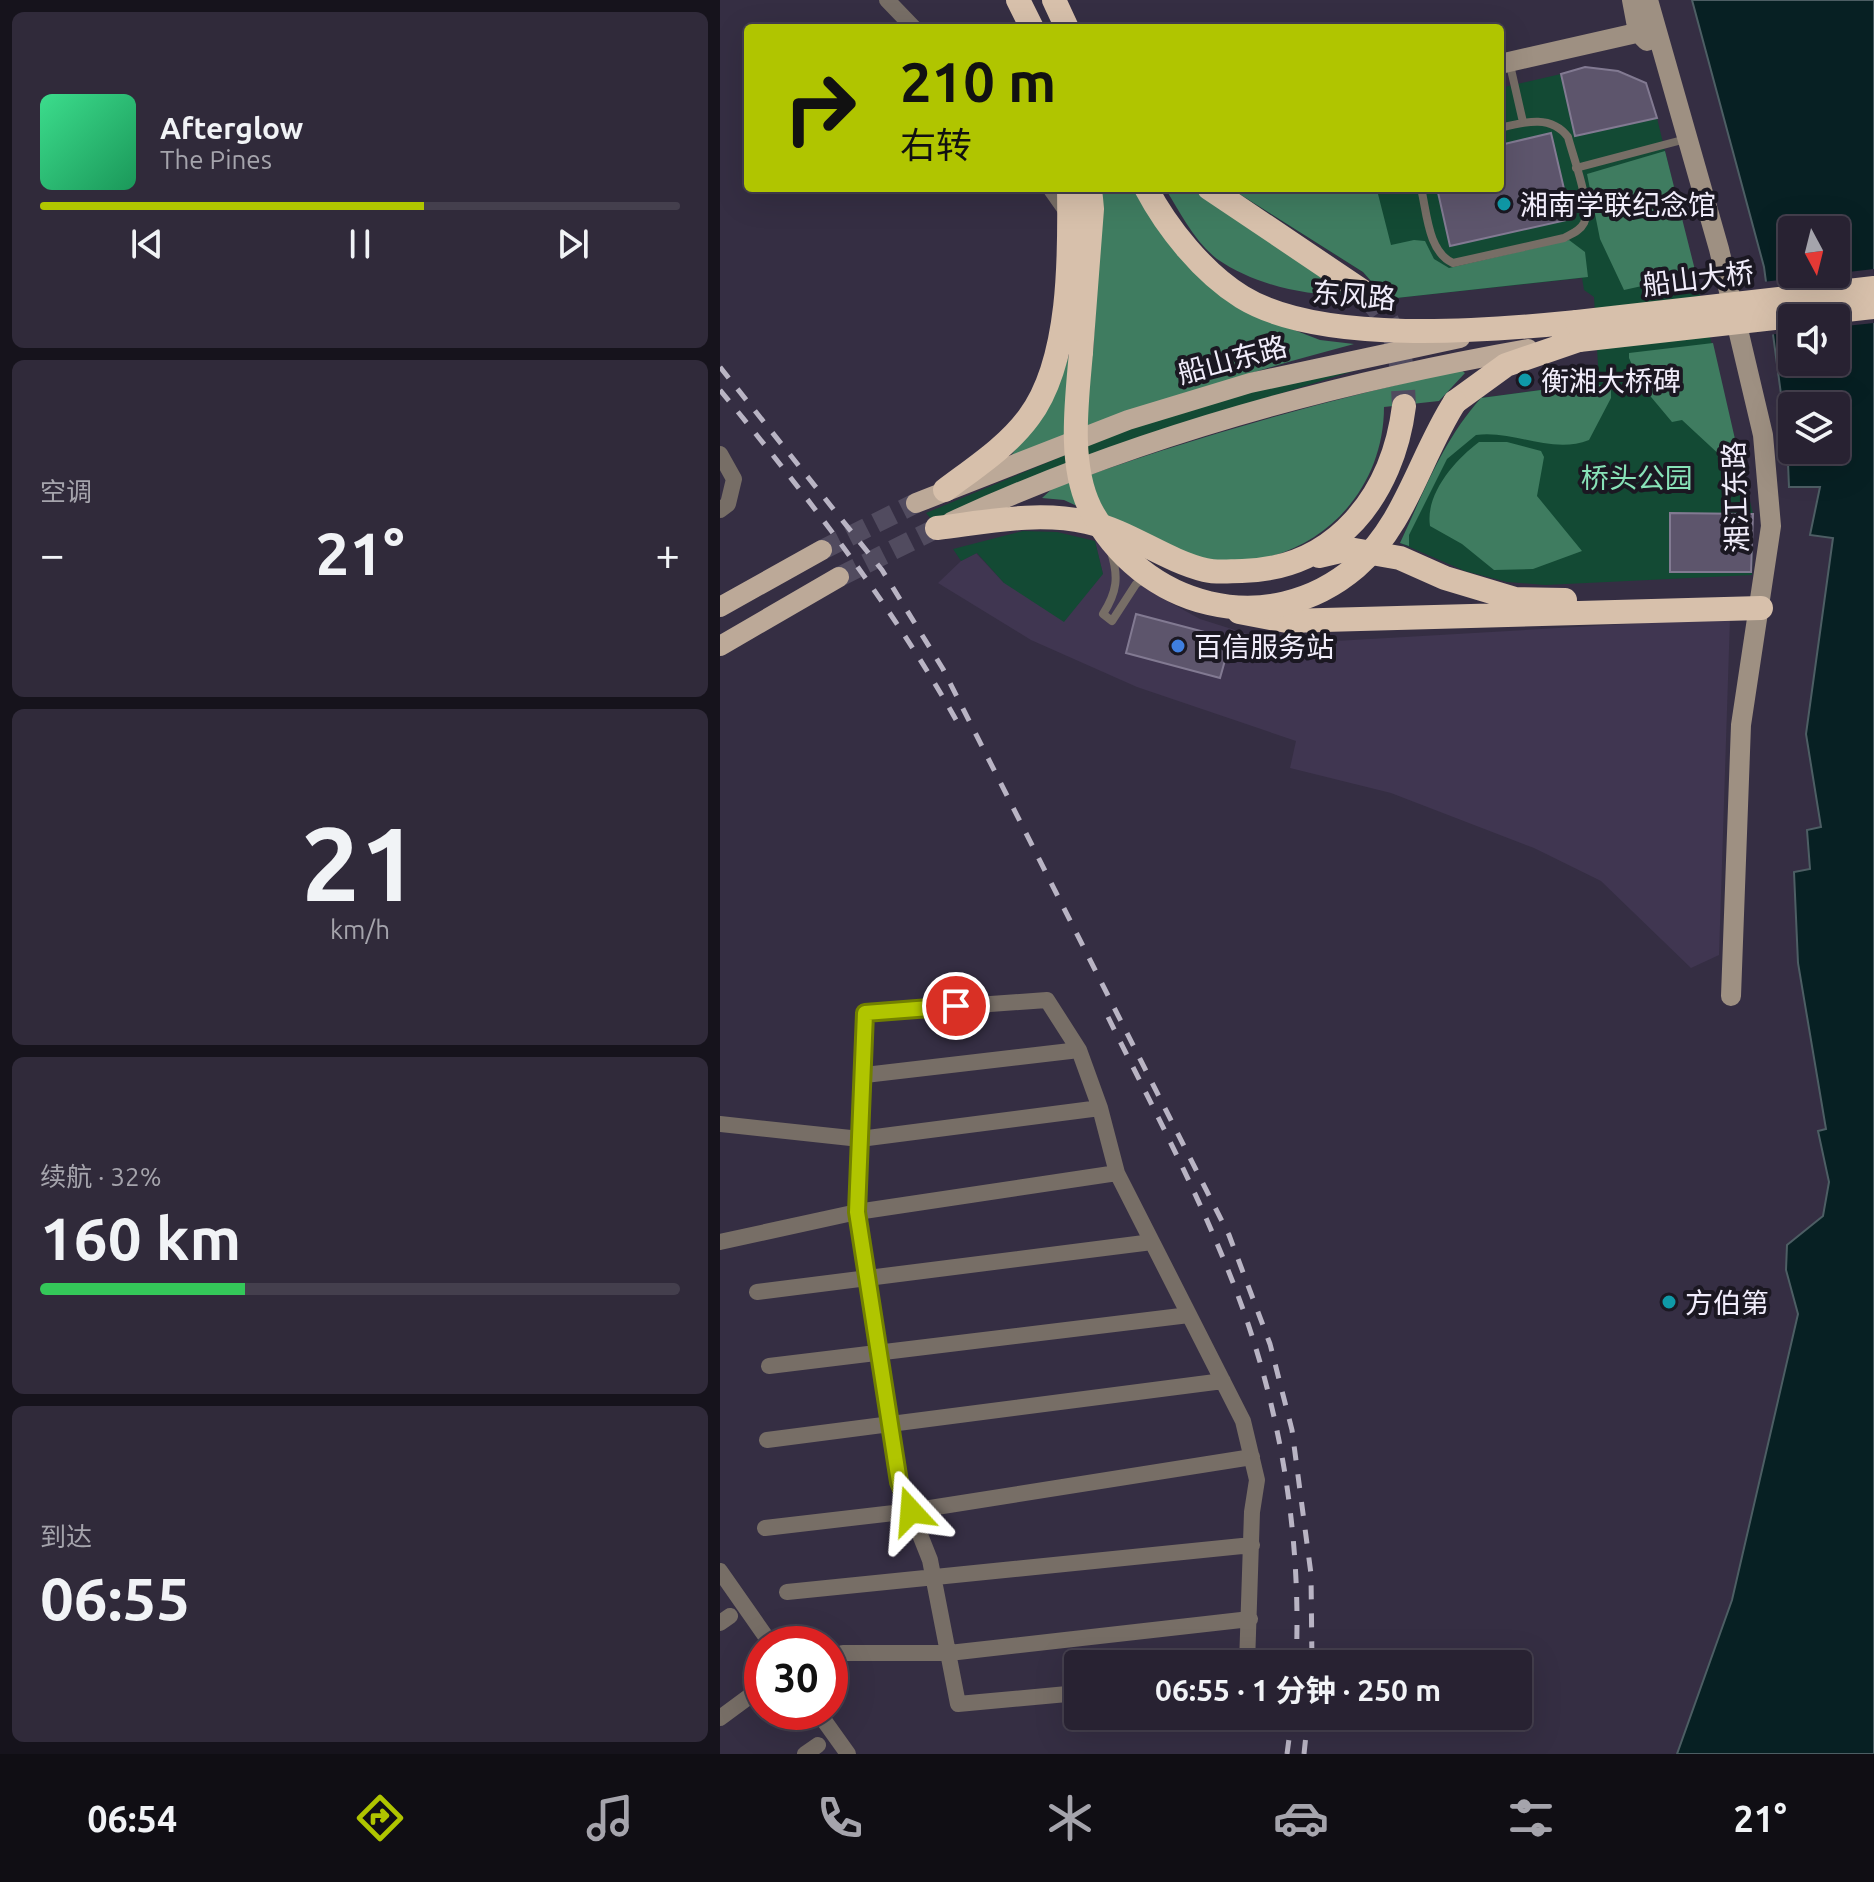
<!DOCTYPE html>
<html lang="zh">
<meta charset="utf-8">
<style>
:root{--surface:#282232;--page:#302a3a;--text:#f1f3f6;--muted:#a5a4ac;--line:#443f4d;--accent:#b0c500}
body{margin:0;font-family:Ubuntu,"Noto Sans SC",sans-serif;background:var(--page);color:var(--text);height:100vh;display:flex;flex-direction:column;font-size:30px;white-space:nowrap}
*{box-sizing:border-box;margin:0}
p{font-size:26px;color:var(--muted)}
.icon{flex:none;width:44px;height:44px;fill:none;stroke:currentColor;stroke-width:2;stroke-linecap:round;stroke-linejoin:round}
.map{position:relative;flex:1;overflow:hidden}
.panel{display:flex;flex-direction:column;gap:12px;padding:12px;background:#16131c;width:720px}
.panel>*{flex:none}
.hud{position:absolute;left:24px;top:24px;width:760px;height:168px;border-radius:8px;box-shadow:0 8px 32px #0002,0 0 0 2px var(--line);background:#b0c500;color:#111;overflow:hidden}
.needle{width:52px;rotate:173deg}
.buttons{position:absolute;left:1058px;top:216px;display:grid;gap:16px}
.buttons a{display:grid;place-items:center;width:72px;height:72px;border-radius:8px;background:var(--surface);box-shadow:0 8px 32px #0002,0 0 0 2px var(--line);font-size:40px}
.speed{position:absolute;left:24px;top:1626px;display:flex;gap:16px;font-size:40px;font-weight:700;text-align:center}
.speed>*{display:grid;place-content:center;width:104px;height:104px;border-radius:50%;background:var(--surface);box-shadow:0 8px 32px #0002,0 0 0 2px var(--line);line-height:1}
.speed .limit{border:12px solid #d22;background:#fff;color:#111}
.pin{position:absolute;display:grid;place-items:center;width:68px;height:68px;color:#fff;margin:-34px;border:4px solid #fff;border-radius:50%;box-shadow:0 2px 8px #0007}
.me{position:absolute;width:88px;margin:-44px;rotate:341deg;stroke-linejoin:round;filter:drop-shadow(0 0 6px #0008)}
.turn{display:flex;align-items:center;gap:28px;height:168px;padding:0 24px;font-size:36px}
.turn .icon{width:104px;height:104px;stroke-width:2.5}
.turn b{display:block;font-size:56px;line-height:68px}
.big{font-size:60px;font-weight:700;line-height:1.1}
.panel .tile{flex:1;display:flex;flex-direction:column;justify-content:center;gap:12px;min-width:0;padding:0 28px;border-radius:12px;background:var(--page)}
.panel .dial{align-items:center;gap:0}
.dial b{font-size:104px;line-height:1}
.song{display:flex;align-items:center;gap:24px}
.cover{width:96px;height:96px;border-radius:12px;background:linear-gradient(135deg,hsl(150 70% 55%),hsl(150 70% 35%))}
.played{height:8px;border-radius:4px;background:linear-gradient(90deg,var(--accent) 60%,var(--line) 60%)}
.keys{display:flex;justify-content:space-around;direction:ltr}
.heat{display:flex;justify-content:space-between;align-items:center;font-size:44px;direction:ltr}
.charge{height:12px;border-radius:6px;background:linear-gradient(90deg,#34c759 32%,var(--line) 0)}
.trip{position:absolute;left:344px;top:1650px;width:468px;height:80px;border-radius:8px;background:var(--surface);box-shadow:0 8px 32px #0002,0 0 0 2px var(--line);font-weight:700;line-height:80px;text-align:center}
.menu{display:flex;height:128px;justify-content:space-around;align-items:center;background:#100e14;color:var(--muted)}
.menu .icon{width:56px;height:56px}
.menu .selected{color:var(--accent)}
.menu b{font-size:36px;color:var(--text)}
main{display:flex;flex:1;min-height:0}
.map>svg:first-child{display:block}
.built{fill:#403651}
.green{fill:#134a34}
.forest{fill:#3f7c60}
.water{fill:#072023;stroke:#4d5e64;stroke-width:2;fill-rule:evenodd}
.pier{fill:#352e43}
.building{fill:#5d556c;stroke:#827a92;stroke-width:2}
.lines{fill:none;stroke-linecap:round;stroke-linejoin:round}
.primary-tunnel{stroke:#514b5f;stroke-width:20;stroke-dasharray:20 10;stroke-linecap:butt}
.highway-tunnel{stroke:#514b5f;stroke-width:24;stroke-dasharray:24 12;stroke-linecap:butt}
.lane{stroke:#776e66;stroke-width:8}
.street{stroke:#776e66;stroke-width:16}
.secondary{stroke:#9e9082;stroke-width:20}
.primary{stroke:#bca998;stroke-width:20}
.highway{stroke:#d7c0ab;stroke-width:24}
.rail{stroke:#b9b4c4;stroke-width:5;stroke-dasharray:14 14;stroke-linecap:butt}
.highway-bridge{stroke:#d7c0ab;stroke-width:24}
.route-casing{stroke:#728000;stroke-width:20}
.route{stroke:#b0c500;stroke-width:14}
.culture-dot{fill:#0f9aa8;stroke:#1b1822;stroke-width:3}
.shop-dot{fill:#3f7fe0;stroke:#1b1822;stroke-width:3}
.labels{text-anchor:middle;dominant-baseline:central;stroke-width:8;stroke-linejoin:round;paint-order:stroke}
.poi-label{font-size:28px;fill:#f1edfb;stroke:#1b1822;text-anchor:start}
.street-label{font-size:28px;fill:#f1edfb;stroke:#1b1822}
.park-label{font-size:28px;fill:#88e3b8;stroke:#1b1822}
</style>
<main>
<section class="panel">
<div class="tile">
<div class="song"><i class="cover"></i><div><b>Afterglow</b><p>The Pines</p></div></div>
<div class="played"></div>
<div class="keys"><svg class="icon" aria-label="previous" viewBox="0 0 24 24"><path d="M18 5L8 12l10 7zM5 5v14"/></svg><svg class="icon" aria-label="pause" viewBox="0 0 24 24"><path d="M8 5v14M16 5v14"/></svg><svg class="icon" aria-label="next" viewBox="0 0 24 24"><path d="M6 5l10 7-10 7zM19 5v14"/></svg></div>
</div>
<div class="tile"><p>空调</p>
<div class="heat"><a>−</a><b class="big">21°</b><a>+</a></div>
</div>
<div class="tile dial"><b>21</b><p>km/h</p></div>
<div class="tile"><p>续航 · 32%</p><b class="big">160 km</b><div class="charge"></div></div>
<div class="tile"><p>到达</p><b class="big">06:55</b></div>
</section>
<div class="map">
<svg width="1154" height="1754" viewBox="0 0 1154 1754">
<rect width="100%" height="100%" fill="#352e43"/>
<path class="built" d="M375,541L440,597L480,619L534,636L581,643L1010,618L999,955L971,968L881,881L814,848L671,793L570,768L576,741L417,687L311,640L218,583L241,561L256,553L284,583L383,574Z"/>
<path class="green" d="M841,74L855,135L937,118L1033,514L1032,575L825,585L787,582L745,571L680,543C704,492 723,440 761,398L874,383L878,365L874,297L864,290L862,278L667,299L643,272L510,188H780V88Z
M640,369L422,436L212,520L206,513L417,425L503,397Z
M303,531L337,532L375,541L383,574L344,622L284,583L257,553L241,561L233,549Z"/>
<path class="forest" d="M945,151L976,274L904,290L880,239L867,174Z
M383,188H420L525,311L600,340L634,344C515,375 405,413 290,457C316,422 337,394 350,352H373Z
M445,188H469L635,295C590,297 536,286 497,259C474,241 460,212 445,188Z
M510,188H681L658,194L671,245L694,240L705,241L714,259L729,268L849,240L865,252L868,277L667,299L643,272Z
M993,343L1023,474L1009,477L1003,458L962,420L952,422L921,385L909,358V353Z
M741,370L745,373L719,401L664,407C664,477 619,537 552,556C532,561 505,565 485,560C437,547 389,520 344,500L322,498L333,488C467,439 602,401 741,370Z
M874,383L891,389V398L869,440C832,455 795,430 756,435L727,459L689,535V546L680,543C704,492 723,440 761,398Z
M759,442H787L821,451L824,457L817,496L862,551L813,569L774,570L742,544L710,526C705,494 735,460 759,442Z"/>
<path class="water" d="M972,0H1154V1754H957L1012,1600L1078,1314L1066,1270L1067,1245L1103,1216L1109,1182L1098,1131L1106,1129L1078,963L1074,872L1090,869L1087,830L1101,827L1086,734L1113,538L1090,535L1100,487H1069L1067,439L1044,267ZM1072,230H1116V274H1072ZM1072,318H1116V362H1072ZM1072,406H1116V450H1072Z"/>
<path class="pier" d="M1154,269V323L1116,327V318H1072V332L1049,335L1042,282Z"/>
<path class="building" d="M865,67L898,71L926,83L937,118L855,136L841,74Z
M831,133L851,219L730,246L717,188H780V145Z
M950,513L1033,514L1031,572H950Z
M416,614L511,639L500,678L406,653Z"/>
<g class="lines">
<path class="primary-tunnel" d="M102,550L196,503
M119,577L217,528"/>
<path class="highway-tunnel" d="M645,293C682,332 681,354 684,406"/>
<path class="lane" d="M790,65L803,122
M856,168L966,139
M701,188C707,213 708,252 733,263L844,238C851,234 860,231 864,223C872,206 853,157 848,137C831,114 804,122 780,128
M391,552C399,577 397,592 383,614L392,621L416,584L426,577"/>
<path class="street" d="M167,0L194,28
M330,188L349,215
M0,454L14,479L8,504L0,510
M145,1075L359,1050
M0,1124L140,1139L380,1108
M0,1242L137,1212L397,1173
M37,1292L432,1242
M49,1366L469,1315
M47,1440L503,1381
M45,1528L191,1511L532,1457
M0,1571L51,1644
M67,1592L532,1545
M0,1623L10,1616
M123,1653H229L530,1619
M358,1693L238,1704L210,1560L179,1482L137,1212L145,1013L327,1000L359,1050L380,1108L397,1173L523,1421L537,1480L532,1512L527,1664
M98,1712L128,1754
M0,1718L42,1687
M85,1754L98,1745"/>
<path class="secondary" d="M912,0L918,32L927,41
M928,0L999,249L1043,435L1051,526L1021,725L1011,996
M780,64L934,29"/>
<path class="primary" d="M196,503L408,420L530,383L740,338
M231,522C415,437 609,384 808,349
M0,607L102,550
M0,646L119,577"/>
<path class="highway" d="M298,0L312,28
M334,0L347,28
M426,188C447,228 483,273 522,297C600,345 767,331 857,322
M489,188L645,293
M361,352L372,209L370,188
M735,402L786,365L859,340
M225,490C254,468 287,447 309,417C351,361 350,255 349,188
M217,528C267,522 317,511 367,522C409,531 444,560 485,570C497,573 510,571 522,571C617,569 673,494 684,406
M599,556L629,549L680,558L725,578L795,599L845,600
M519,612L567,621L1041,608"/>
<path class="rail" d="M0,367L162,570L223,669L509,1235L550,1344L572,1430L591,1574L592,1664
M0,390C88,497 171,604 239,725
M388,1017C433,1108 481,1198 517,1293C561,1409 582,1540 576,1664
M567,1754L572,1716
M584,1754L588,1716"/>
<path class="highway-bridge" d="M857,322L1154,288
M859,340L1154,307
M361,352C357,400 348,463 370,508C421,608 548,642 636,567C686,524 700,456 735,402"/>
</g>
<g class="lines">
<g class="route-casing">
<path id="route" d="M191,1511L179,1482L137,1212L145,1013L236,1006"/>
</g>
<use href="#route" class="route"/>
</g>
<g class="culture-dot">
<circle cx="784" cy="204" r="8"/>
<circle cx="805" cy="380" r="8"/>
<circle cx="949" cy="1302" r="8"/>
</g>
<circle class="shop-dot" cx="458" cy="646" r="8"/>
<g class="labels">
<g class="poi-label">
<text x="800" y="204">湘南学联纪念馆</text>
<text x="821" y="380">衡湘大桥碑</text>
<text x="474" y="646">百信服务站</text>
<text x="965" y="1302">方伯第</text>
</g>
<g class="street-label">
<text transform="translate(978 278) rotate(-7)">船山大桥</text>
<text transform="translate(634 295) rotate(5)">东风路</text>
<text transform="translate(512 359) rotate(-15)">船山东路</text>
<text transform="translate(1015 497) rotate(-92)">湘江东路</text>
</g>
<g class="park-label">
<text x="917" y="477">桥头公园</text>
</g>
</g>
</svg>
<div class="buttons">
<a><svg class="needle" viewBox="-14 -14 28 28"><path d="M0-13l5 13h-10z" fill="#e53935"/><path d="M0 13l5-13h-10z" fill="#a5a4ac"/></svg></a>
<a><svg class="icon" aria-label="sound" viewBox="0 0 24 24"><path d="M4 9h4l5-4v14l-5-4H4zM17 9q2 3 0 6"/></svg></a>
<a><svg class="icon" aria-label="layers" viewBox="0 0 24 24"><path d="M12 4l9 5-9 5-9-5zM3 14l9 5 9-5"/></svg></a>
</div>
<div class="speed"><div class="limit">30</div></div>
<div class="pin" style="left:236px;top:1006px;background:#d93025"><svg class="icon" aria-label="arrive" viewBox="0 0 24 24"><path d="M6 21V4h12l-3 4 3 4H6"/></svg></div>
<svg class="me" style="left:191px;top:1511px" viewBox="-20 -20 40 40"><path d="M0-17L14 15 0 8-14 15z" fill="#b0c500" stroke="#fff" stroke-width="4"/></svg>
<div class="trip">06:55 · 1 分钟 · 250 m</div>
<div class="hud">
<div class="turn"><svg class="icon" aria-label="right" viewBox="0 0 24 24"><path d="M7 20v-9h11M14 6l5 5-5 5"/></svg><div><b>210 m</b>右转</div></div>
</div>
</div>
</main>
<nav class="menu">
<b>06:54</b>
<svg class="icon selected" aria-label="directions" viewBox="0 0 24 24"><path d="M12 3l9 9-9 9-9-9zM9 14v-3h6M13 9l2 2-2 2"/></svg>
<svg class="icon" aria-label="music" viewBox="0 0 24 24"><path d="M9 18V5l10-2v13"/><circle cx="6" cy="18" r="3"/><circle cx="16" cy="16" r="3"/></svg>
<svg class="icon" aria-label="phone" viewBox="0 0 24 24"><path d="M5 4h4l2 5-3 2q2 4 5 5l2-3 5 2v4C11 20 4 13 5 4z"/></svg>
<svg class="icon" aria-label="climate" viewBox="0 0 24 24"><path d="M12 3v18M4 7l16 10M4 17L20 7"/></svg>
<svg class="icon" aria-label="car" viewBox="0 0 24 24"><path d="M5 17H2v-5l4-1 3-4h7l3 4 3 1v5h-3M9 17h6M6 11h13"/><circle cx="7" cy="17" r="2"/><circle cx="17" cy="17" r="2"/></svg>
<svg class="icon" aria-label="filters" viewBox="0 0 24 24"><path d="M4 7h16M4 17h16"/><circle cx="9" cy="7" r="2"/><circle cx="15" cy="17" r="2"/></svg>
<b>21°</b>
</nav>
